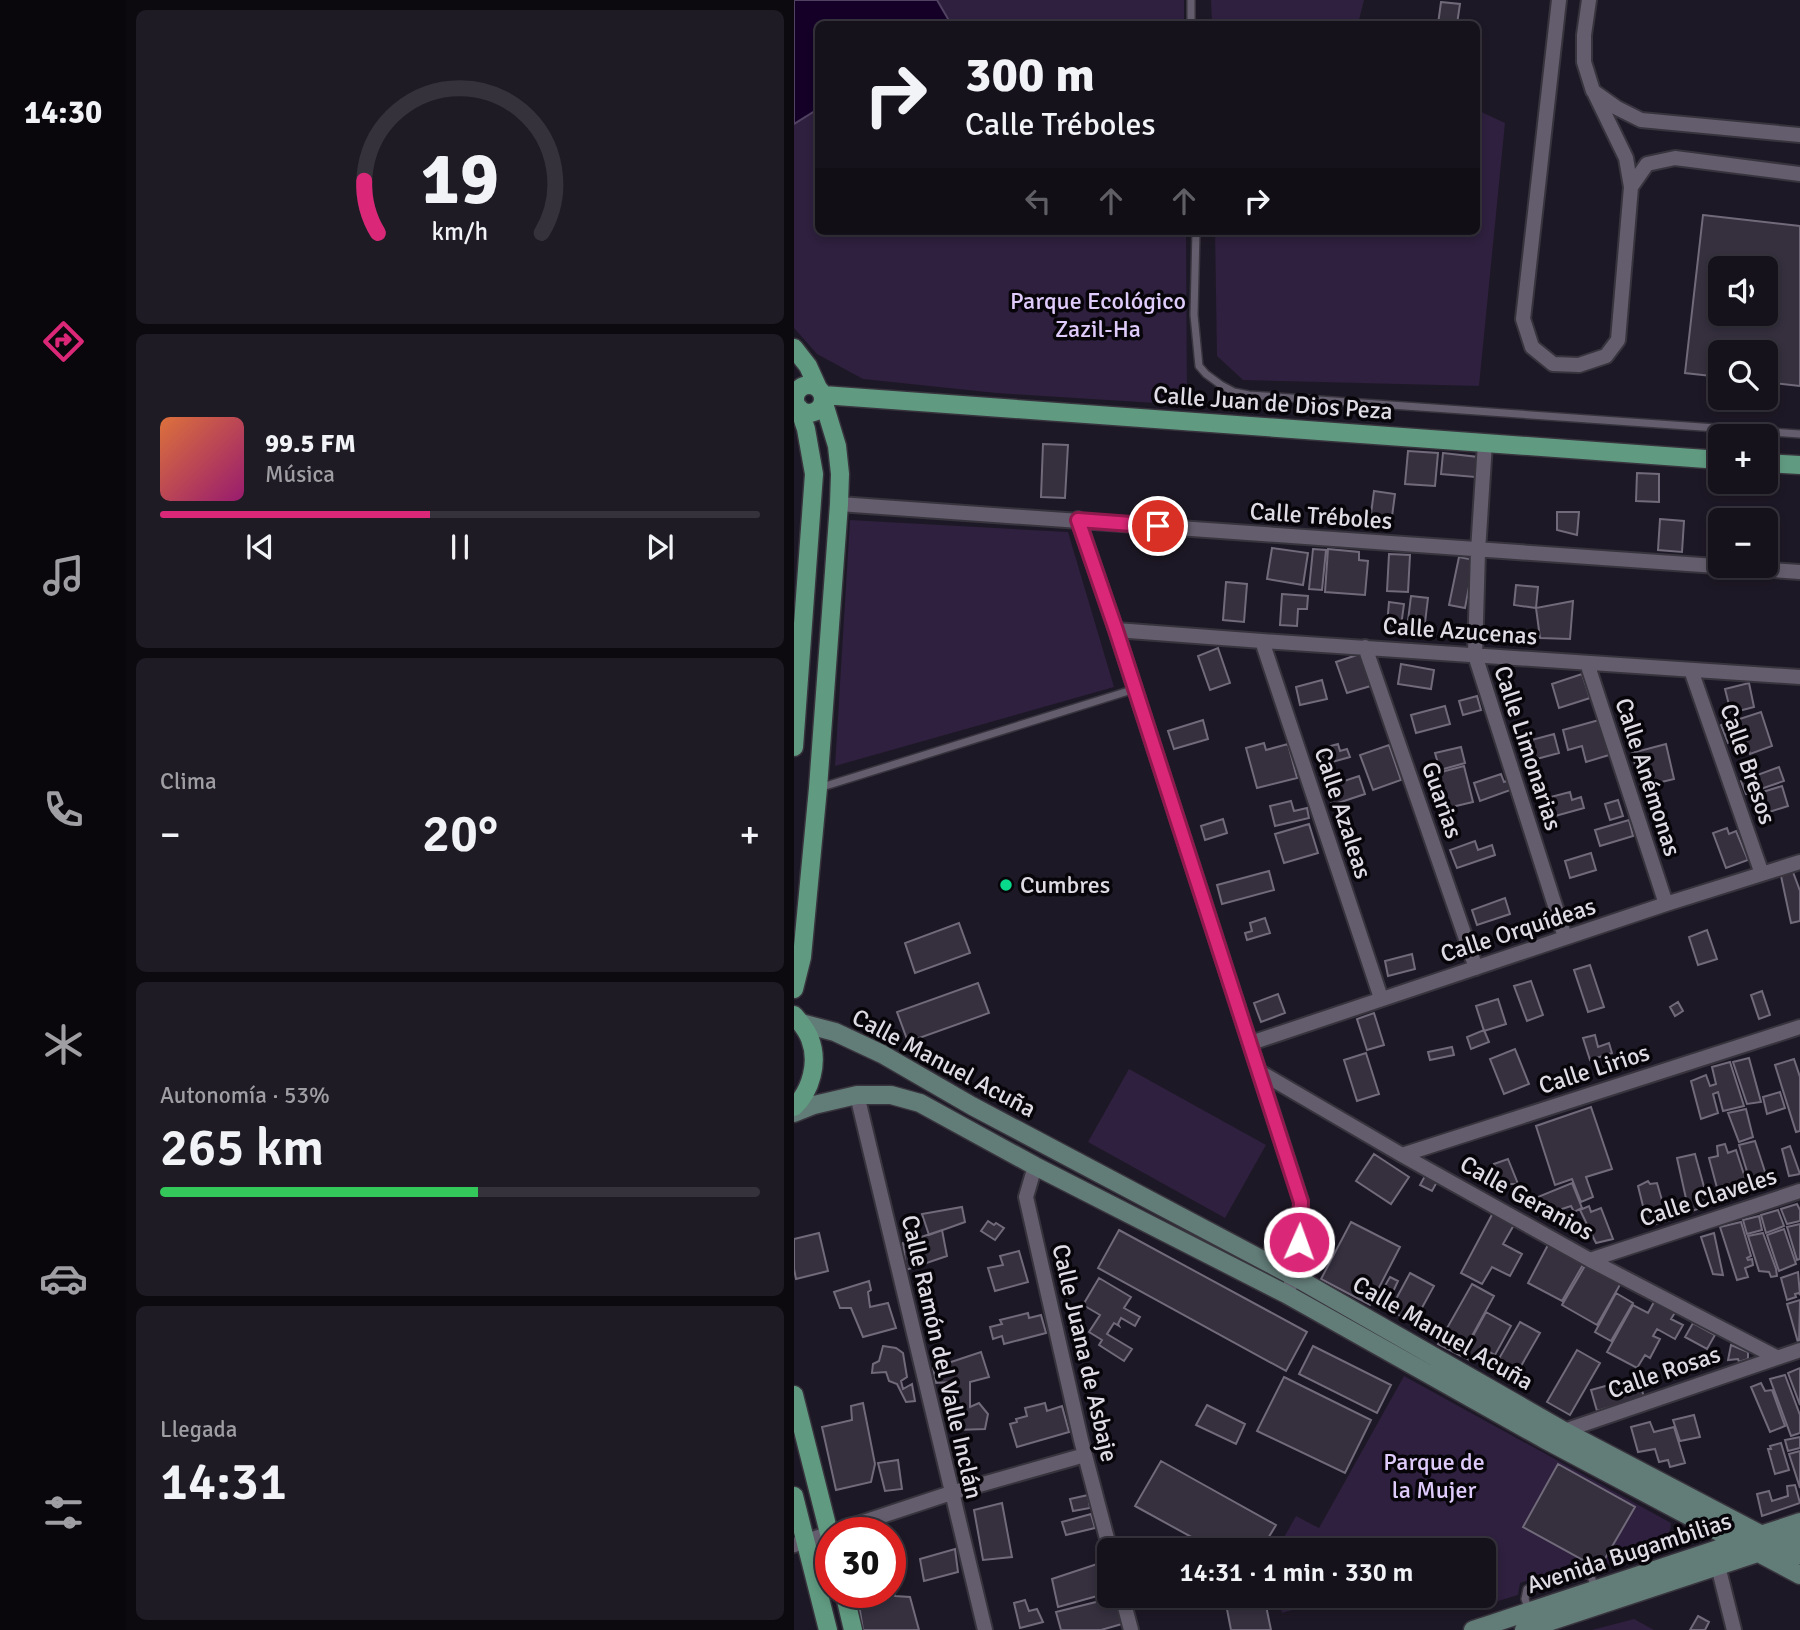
<!DOCTYPE html>
<html lang="es">
<meta charset="utf-8">
<style>
:root{--surface:#16121c;--page:#1f1b25;--text:#f1f3f6;--muted:#9e9ea3;--line:#35323b;--accent:#db2777}
body{margin:0;font-family:Signika,sans-serif;background:var(--page);color:var(--text);height:100vh;display:flex;flex-direction:column;font-size:26px;white-space:nowrap}
*{box-sizing:border-box;margin:0}
p{font-size:23px;color:var(--muted)}
.icon{flex:none;width:38px;height:38px;fill:none;stroke:currentColor;stroke-width:2;stroke-linecap:round;stroke-linejoin:round}
.map{position:relative;flex:1;overflow:hidden}
.details{display:flex;flex-direction:column;gap:10px;padding:10px;background:#0c0a0f;width:668px}
.details>*{flex:none}
.top-card{position:absolute;left:21px;top:21px;width:665px;height:214px;border-radius:10px;box-shadow:0 4px 10px #0003,0 0 0 2px var(--line);background:#16121c;color:var(--text);overflow:hidden}
.controls{position:absolute;left:914px;top:256px;display:grid;gap:14px}
.controls a{display:grid;place-items:center;width:70px;height:70px;border-radius:10px;background:var(--surface);box-shadow:0 4px 10px #0003,0 0 0 2px var(--line);font-size:35px}
.speed{position:absolute;left:21px;top:1517px;display:flex;gap:14px;font-size:35px;font-weight:700;text-align:center}
.speed>*{display:grid;place-content:center;width:91px;height:91px;border-radius:50%;background:var(--surface);box-shadow:0 4px 10px #0003,0 0 0 2px var(--line);line-height:1}
.speed .limit{border:10px solid #d22;background:#fff;color:#111}
.pin{position:absolute;display:grid;place-items:center;width:60px;height:60px;color:#fff;margin:-30px;border:4px solid #fff;border-radius:50%;box-shadow:0 2px 7px #0007}
.me{position:absolute;width:77px;margin:-38px;rotate:2deg;stroke-linejoin:round;filter:drop-shadow(0 0 5px #0008)}
.turn{display:flex;align-items:center;gap:24px;height:147px;padding:0 35px;font-size:32px}
.turn .icon{width:91px;height:91px;stroke-width:2.5}
.turn b{display:block;font-size:49px;line-height:60px}
.lanes{display:flex;align-items:center;height:66px;padding:0 35px;background:#0003;justify-content:center;gap:35px;direction:ltr}
.lanes .off{opacity:.35}
.big{font-size:52px;font-weight:600;line-height:1.1}
.details .tile{flex:1;display:flex;flex-direction:column;justify-content:center;gap:10px;min-width:0;padding:0 24px;border-radius:10px;background:var(--page)}
.details .dial{align-items:center;gap:0}
.dial svg{height:182px;overflow:visible;fill:none;stroke:var(--line);stroke-width:7;stroke-linecap:round;text-anchor:middle}
.dial text{fill:var(--text);stroke:none}
.song{display:flex;align-items:center;gap:21px}
.cover{width:84px;height:84px;border-radius:10px;background:linear-gradient(135deg,hsl(20 70% 55%),hsl(320 70% 35%))}
.played{height:7px;border-radius:4px;background:linear-gradient(90deg,var(--accent) 45%,var(--line) 45%)}
.keys{display:flex;justify-content:space-around;direction:ltr}
.heat{display:flex;justify-content:space-between;align-items:center;font-size:38px;direction:ltr}
.charge{height:10px;border-radius:5px;background:linear-gradient(90deg,#34c759 53%,var(--line) 0)}
.trip{position:absolute;left:303px;top:1538px;width:399px;height:70px;border-radius:10px;background:var(--surface);box-shadow:0 4px 10px #0003,0 0 0 2px var(--line);font-weight:600;line-height:70px;text-align:center}
main{display:flex;flex:1;min-height:0}
.menu{display:flex;flex-direction:column;width:126px;justify-content:space-around;align-items:center;background:#09070b;color:var(--muted)}
.menu .icon{width:49px;height:49px}
.menu .current{color:var(--accent)}
.menu b{font-size:32px;color:var(--text)}
.map>svg:first-child{display:block}
.green{fill:#2e203e}
.water{fill:#150028;stroke:#524261;stroke-width:2}
.building{fill:#352f3e;stroke:#706a7a;stroke-width:2;fill-rule:evenodd}
.lines{fill:none;stroke-linecap:round;stroke-linejoin:round}
.lane-casing{stroke:#38343e;stroke-width:10}
.street-casing{stroke:#38343e;stroke-width:18}
.secondary-casing{stroke:#38343e;stroke-width:21}
.primary-casing{stroke:#38343e;stroke-width:21}
.lane{stroke:#645d6d;stroke-width:7}
.street{stroke:#645d6d;stroke-width:14}
.secondary{stroke:#627c77;stroke-width:18}
.primary{stroke:#609b81;stroke-width:18}
.route-casing{stroke:#8e194d;stroke-width:18}
.route{stroke:#db2777;stroke-width:12}
.poi-dot{fill:#08d98b;stroke:#070509;stroke-width:2.5}
.labels{text-anchor:middle;dominant-baseline:central;stroke-width:7;stroke-linejoin:round;paint-order:stroke}
.park-label{font-size:24px;fill:#e0ccfc;stroke:#070509}
.street-label{font-size:24px;fill:#e0dce6;stroke:#070509}
.poi-label{font-size:24px;fill:#e0dce6;stroke:#070509;text-anchor:start}
</style>
<main>
<nav class="menu">
<b>14:30</b>
<svg class="icon current" aria-label="directions" viewBox="0 0 24 24"><path d="M12 3l9 9-9 9-9-9zM9 14v-3h6M13 9l2 2-2 2"/></svg>
<svg class="icon" aria-label="music" viewBox="0 0 24 24"><path d="M9 18V5l10-2v13"/><circle cx="6" cy="18" r="3"/><circle cx="16" cy="16" r="3"/></svg>
<svg class="icon" aria-label="phone" viewBox="0 0 24 24"><path d="M5 4h4l2 5-3 2q2 4 5 5l2-3 5 2v4C11 20 4 13 5 4z"/></svg>
<svg class="icon" aria-label="climate" viewBox="0 0 24 24"><path d="M12 3v18M4 7l16 10M4 17L20 7"/></svg>
<svg class="icon" aria-label="car" viewBox="0 0 24 24"><path d="M5 17H2v-5l4-1 3-4h7l3 4 3 1v5h-3M9 17h6M6 11h13"/><circle cx="7" cy="17" r="2"/><circle cx="17" cy="17" r="2"/></svg>
<svg class="icon" aria-label="filters" viewBox="0 0 24 24"><path d="M4 7h16M4 17h16"/><circle cx="9" cy="7" r="2"/><circle cx="15" cy="17" r="2"/></svg>
</nav>
<section class="details">
<div class="tile dial"><svg viewBox="0 0 100 80">
<path d="M14 69A42 42 0 1 1 86 69"/>
<path d="M14 69A42 42 0 0 1 8 46" stroke="#db2777"/>
<text x="50" y="56" font-size="32" font-weight="700">19</text>
<text x="50" y="72" font-size="11">km/h</text>
</svg></div>
<div class="tile">
<div class="song"><i class="cover"></i><div><b>99.5 FM</b><p>Música</p></div></div>
<div class="played"></div>
<div class="keys"><svg class="icon" aria-label="previous" viewBox="0 0 24 24"><path d="M18 5L8 12l10 7zM5 5v14"/></svg><svg class="icon" aria-label="pause" viewBox="0 0 24 24"><path d="M8 5v14M16 5v14"/></svg><svg class="icon" aria-label="next" viewBox="0 0 24 24"><path d="M6 5l10 7-10 7zM19 5v14"/></svg></div>
</div>
<div class="tile"><p>Clima</p>
<div class="heat"><a>−</a><b class="big">20°</b><a>+</a></div>
</div>
<div class="tile"><p>Autonomía · 53%</p><b class="big">265 km</b><div class="charge"></div></div>
<div class="tile"><p>Llegada</p><b class="big">14:31</b></div>
</section>
<div class="map">
<svg width="1006" height="1630" viewBox="0 0 1006 1630">
<rect width="100%" height="100%" fill="#1d1825"/>
<path class="green" d="M143,0H390V24H157Z
M417,0H570L564,24H418Z
M24,109V231H392L393,405L202,393L69,379L23,354L0,328V124Z
M683,110L711,123L685,386L449,380L423,356L421,231H682Z
M56,520L274,532L320,687L41,766Z
M335,1069L472,1145L431,1218L294,1142Z
M610,1376L877,1523L874,1544L799,1569L788,1563L726,1583L724,1595L684,1607L666,1596H690V1550H483L502,1516L525,1528Z
M483,1596H546L488,1613Z
M840,1619L860,1630H798Z"/>
<path class="water" d="M0,0H143L157,24H24V109L0,124Z"/>
<path class="building" d="M647,2L666,4L663,24H644Z
M909,215L1006,226V386L971,382V352H926V377L891,373ZM926,268H971V313H926Z
M249,444L274,445L271,498L247,497Z
M614,451L644,453L641,486L611,484Z
M649,453L684,457L681,477L647,474Z
M843,473L865,474V502L842,501Z
M580,491L601,494L597,524L576,521Z
M763,512H785L783,535L763,530Z
M866,519L890,521L888,552L864,550Z
M478,548L514,553L509,585L473,579Z
M519,549L532,550L528,590L515,589Z
M534,549L565,552V560L574,561L571,595L531,592Z
M595,554L616,555L614,592L593,591Z
M665,557L680,560L671,608L655,605Z
M432,582L453,584L450,622L429,620Z
M722,585L744,587L742,608L720,605Z
M488,594L514,596L513,609H504L503,626L486,625Z
M617,596L634,598L630,631L613,629Z
M779,601L776,639L746,638L742,608Z
M595,602L610,604L607,626L593,625Z
M424,648L436,683L416,690L404,656Z
M569,653L580,685L553,693L542,662Z
M607,664L640,670L637,689L604,684Z
M788,674L796,698L765,708L758,684Z
M528,680L533,699L506,705L502,687Z
M955,683L960,707L937,713L931,689Z
M683,696L687,710L669,715L665,701Z
M651,706L656,724L622,733L617,715Z
M967,712L978,746L956,754L951,737L934,743L927,725Z
M409,720L414,739L380,749L374,731Z
M805,720L815,755L792,762L788,746L774,750L769,730Z
M760,734L765,753L735,761L730,742Z
M470,743L472,750L494,744L503,778L463,788L452,748Z
M544,744L546,751L553,749L556,757L531,764L528,755L535,753L533,747Z
M872,744L880,779L847,787L838,753Z
M595,745L607,780L579,790L566,755Z
M667,747L671,763L646,770L641,753Z
M670,766L679,802L645,810L636,775Z
M985,767L990,781L952,794L947,781Z
M707,774L710,782L719,779L722,788L686,801L680,783Z
M565,776L571,794L538,805L536,798L545,795L541,784Z
M988,786L994,806L966,815L959,795Z
M776,792L778,800L787,797L790,808L754,818L749,799Z
M824,800L829,816L816,820L811,804Z
M497,801L500,811L513,808L515,818L481,826L476,806Z
M429,819L433,833L411,840L407,826Z
M835,820L839,836L806,846L801,830Z
M515,824L524,853L490,863L481,834Z
M933,828L935,834L942,831L954,860L932,868L919,833Z
M681,841L684,850L698,845L701,855L663,868L656,850Z
M797,853L802,870L776,878L771,861Z
M475,871L480,890L428,904L423,885Z
M999,872L1006,891V921L997,923L987,876Z
M711,898L716,914L683,925L678,910Z
M471,918L476,933L453,940L451,933L458,931L456,923Z
M165,923L176,953L121,973L111,943Z
M913,930L923,959L904,965L895,937Z
M618,954L621,969L594,976L591,961Z
M796,965L810,1007L794,1012L780,970Z
M737,981L749,1015L733,1021L720,986Z
M184,983L195,1013L114,1042L103,1012Z
M968,991L976,1015L965,1019L957,995Z
M484,994L491,1013L467,1022L460,1003Z
M704,999L712,1024L690,1031L682,1006Z
M884,1002L889,1011L881,1016L876,1007Z
M580,1013L590,1045L573,1050L563,1019Z
M690,1030L695,1042L677,1049L673,1037Z
M801,1035L804,1047L815,1043L818,1053L796,1060L789,1038Z
M658,1047L660,1055L636,1060L634,1052Z
M721,1049L735,1084L710,1094L696,1059Z
M572,1053L585,1094L563,1101L550,1060Z
M955,1058L967,1102L953,1104L939,1062Z
M1000,1059L1006,1077V1131L1002,1132L981,1065Z
M936,1062L950,1106L929,1111L924,1092L919,1094L924,1113L907,1119L897,1081L912,1075L916,1086L922,1084L918,1067Z
M986,1092L991,1108L973,1114L969,1097Z
M797,1107L818,1169L792,1177L799,1197L787,1202L778,1179L761,1185L742,1126Z
M952,1109L959,1137L945,1142L934,1113Z
M961,1141L975,1184L958,1188L945,1145Z
M931,1144L934,1153L942,1150L955,1190L926,1199L915,1158L924,1156L923,1146Z
M996,1146L1006,1174L995,1176L988,1149Z
M580,1154L615,1177L597,1204L562,1181Z
M901,1154L915,1205L895,1212L883,1158Z
M714,1159L724,1184H705L700,1164Z
M632,1174L644,1180L638,1191L626,1185Z
M854,1181L856,1184L863,1183L874,1221L854,1226L844,1186Z
M778,1183L788,1208L780,1212L777,1206L768,1209V1218L734,1201Z
M1003,1204L1006,1210V1221L993,1224L987,1209Z
M795,1206L797,1212L807,1208L819,1239L802,1243L786,1210Z
M168,1207L171,1222L135,1235L128,1214Z
M984,1210L990,1226L972,1233L967,1215Z
M700,1211L721,1223L709,1244L728,1254L716,1276L698,1267L688,1284L667,1273Z
M965,1216L968,1230L953,1234L949,1220Z
M194,1221L200,1225L202,1223L210,1228L201,1240L187,1231Z
M557,1222L606,1247L576,1305L527,1279Z
M947,1222L957,1256L953,1258L954,1260L958,1259L959,1265L951,1268L954,1277L943,1280L926,1227Z
M1006,1224V1259L1003,1260L993,1227Z
M990,1229L1002,1264L985,1271L973,1235Z
M148,1230L153,1256L112,1270L109,1243Z
M325,1230L513,1332L492,1371L304,1268Z
M25,1233L34,1271L2,1279L0,1269V1239Z
M920,1233L929,1275L919,1274L907,1237Z
M969,1233L982,1269L983,1276L977,1277L975,1272L965,1271L954,1236Z
M755,1243L790,1263L768,1301L734,1283Z
M225,1251L234,1282L201,1291L194,1268L209,1265L206,1256Z
M792,1264L827,1283L803,1325L768,1305Z
M1004,1272L1006,1295L1005,1293L1001,1294L1002,1297L993,1300L987,1278Z
M616,1273L640,1286L624,1315L614,1310L610,1318L596,1310Z
M596,1277L604,1281L597,1296L588,1291Z
M305,1278L337,1297L330,1308L346,1317L341,1326L327,1318L324,1324L325,1326L320,1323L313,1334L338,1349L330,1361L305,1345L308,1340L295,1332L306,1315L289,1305Z
M75,1281L77,1290L74,1292L76,1307L94,1303L102,1328L69,1337L57,1308H46L40,1292Z
M678,1284L700,1296L667,1356L644,1344Z
M822,1293L839,1303L817,1341L801,1332Z
M861,1300L882,1311L877,1319L889,1325L881,1339L863,1329L859,1336L866,1339L856,1358L851,1355L843,1368L813,1352L839,1305L854,1313Z
M1006,1300L1005,1346L993,1304Z
M692,1312L717,1326L701,1355L687,1347L679,1362L668,1356Z
M234,1313L235,1318L247,1315L252,1333L210,1344L208,1336L199,1339L196,1327L208,1324L206,1320Z
M726,1322L746,1333L719,1380L699,1369Z
M899,1323L921,1335L913,1349L891,1337Z
M937,1345L954,1352V1359L945,1362L944,1359L934,1360Z
M89,1346L102,1348L109,1353L113,1377L107,1381L109,1389L118,1384L121,1401L112,1402L103,1384L95,1381L92,1372L78,1373L79,1364L85,1361Z
M519,1346L597,1385L583,1413L505,1374Z
M783,1350L806,1363L776,1415L753,1402Z
M187,1352L195,1377L176,1382V1407L185,1403L194,1414L191,1429L162,1430L151,1392L160,1389L157,1382L142,1383L139,1368Z
M1006,1368V1405L994,1373Z
M991,1375L1006,1415V1433L997,1436L976,1379Z
M490,1377L577,1420L551,1473L463,1431Z
M844,1377L850,1397L803,1411L797,1390Z
M967,1383L971,1391L978,1390L991,1426L976,1432L957,1387Z
M69,1403L81,1464L77,1482L42,1490L28,1427L58,1420L57,1406Z
M251,1403L253,1411L268,1406L275,1432L223,1447L216,1424L223,1422L222,1419L233,1416L231,1408Z
M413,1405L451,1424L442,1444L402,1425Z
M900,1415L906,1437L886,1441L879,1420Z
M856,1422L860,1432L880,1427L891,1463L876,1467L874,1460L865,1462L861,1449L844,1452L837,1427Z
M1006,1437V1448L994,1451L991,1440Z
M987,1443L995,1470L981,1474L974,1449H977L976,1446Z
M1006,1451V1488L995,1454Z
M104,1460L108,1489L91,1491L84,1463Z
M367,1461L482,1525L467,1550H421L341,1506Z
M764,1464L841,1507L805,1569L729,1527Z
M1001,1485L1006,1503L968,1516L963,1494L975,1491L978,1501L994,1496L993,1486Z
M294,1495L296,1508L279,1511L276,1499Z
M208,1503L218,1557L189,1560L180,1510Z
M297,1514L301,1528L272,1535L268,1522Z
M161,1549L164,1572L130,1581L126,1559Z
M309,1562L314,1593L264,1607L258,1579Z
M96,1578L101,1596L116,1597L125,1630H69L63,1592H96Z
M447,1596H470L477,1630H437L431,1599Z
M322,1597L328,1624L307,1630H267L262,1612Z
M231,1600L235,1611L243,1609L249,1622L226,1628L220,1603Z
M904,1616L915,1622L911,1630H896Z"/>
<g class="lines">
<g class="lane-casing">
<path id="lane" d="M397,24V0
M402,231L400,315L405,366L412,374L427,385L440,392L455,395L1006,434
M25,788L341,689
M735,1611L731,1599L733,1589L787,1572L797,1576L801,1589"/>
</g>
<g class="street-casing">
<path id="street" d="M765,0L729,319L738,347L759,364L785,365L812,356L824,340L837,187L853,164L881,158L1006,174
M795,0L790,35V62L799,91L823,108L847,120L1006,135
M801,94L832,158L837,187
M691,443L684,551L681,655L771,937
M45,504C365,525 685,551 1006,572
M284,519L322,630L507,1201C506,1229 509,1261 496,1286
M322,630L468,641L1006,677
M468,641L587,998
M571,647L682,968
M793,663L872,904
M897,670L968,874
M457,1043L872,904L1006,862
M466,1072L608,1155L796,1260L982,1357
M63,1095L191,1630
M608,1155L1006,1027
M241,1166L232,1197L287,1440L316,1550
M796,1260L1006,1191
M764,1433L1006,1350
M0,1545L157,1493L291,1455
M924,1566L940,1630
M328,1596L337,1630"/>
</g>
<g class="secondary-casing">
<path id="secondary" d="M7,1023L41,1032L88,1054L178,1106L501,1277L770,1431L1006,1555
M0,1113L20,1105L63,1095H97L126,1103L241,1166L492,1294L750,1439L1006,1575
M679,1630L1006,1522
M730,1630L1006,1539"/>
</g>
<g class="primary-casing">
<path id="primary" d="M0,348L14,366L24,388
M1 399a14 14 0 1 1 28 0a14 14 0 1 1-28 0Z
M29,395L926,460
M971,463L1006,465
M0,747L20,474L12,429L5,408
M0,989L8,957L24,788L45,504L46,474L43,446L29,400
M0,1015C6,1022 13,1030 16,1039C25,1062 17,1091 0,1107
M0,1395L37,1541
M0,1496L34,1630
M50,1592L59,1630"/>
</g>
<use href="#lane" class="lane"/>
<use href="#street" class="street"/>
<use href="#secondary" class="secondary"/>
<use href="#primary" class="primary"/>
</g>
<g class="lines">
<g class="route-casing">
<path id="route" d="M364,526L284,520L322,630L507,1202L505,1242"/>
</g>
<use href="#route" class="route"/>
</g>
<circle class="poi-dot" cx="212" cy="885" r="7"/>
<g class="labels">
<g class="park-label">
<text x="304" y="301">Parque Ecológico<tspan x="304" dy="28">Zazil-Ha</tspan></text>
<text x="640" y="1462">Parque de<tspan x="640" dy="28">la Mujer</tspan></text>
</g>
<g class="street-label">
<text transform="translate(479 403) rotate(4)">Calle Juan de Dios Peza</text>
<text transform="translate(527 516) rotate(4)">Calle Tréboles</text>
<text transform="translate(666 631) rotate(4)">Calle Azucenas</text>
<text transform="translate(734 748) rotate(72)">Calle Limonarias</text>
<text transform="translate(954 764) rotate(71)">Calle Bresos</text>
<text transform="translate(854 777) rotate(72)">Calle Anémonas</text>
<text transform="translate(648 800) rotate(71)">Guarias</text>
<text transform="translate(549 813) rotate(72)">Calle Azaleas</text>
<text transform="translate(724 930) rotate(-18)">Calle Orquídeas</text>
<text transform="translate(150 1063) rotate(28)">Calle Manuel Acuña</text>
<text transform="translate(800 1069) rotate(-18)">Calle Lirios</text>
<text transform="translate(914 1197) rotate(-18)">Calle Claveles</text>
<text transform="translate(733 1198) rotate(29)">Calle Geranios</text>
<text transform="translate(649 1333) rotate(30)">Calle Manuel Acuña</text>
<text transform="translate(291 1353) rotate(77)">Calle Juana de Asbaje</text>
<text transform="translate(148 1357) rotate(77)">Calle Ramón del Valle Inclán</text>
<text transform="translate(870 1372) rotate(-19)">Calle Rosas</text>
<text transform="translate(835 1553) rotate(-18)">Avenida Bugambilias</text>
</g>
<g class="poi-label">
<text x="226" y="885">Cumbres</text>
</g>
</g>
</svg>
<div class="controls">
<a><svg class="icon" aria-label="sound" viewBox="0 0 24 24"><path d="M4 9h4l5-4v14l-5-4H4zM17 9q2 3 0 6"/></svg></a>
<a><svg class="icon" aria-label="search" viewBox="0 0 24 24"><circle cx="10" cy="10" r="6"/><path d="M15 15l6 6"/></svg></a>
<a>+</a>
<a>−</a>
</div>
<div class="speed"><div class="limit">30</div></div>
<div class="pin" style="left:364px;top:526px;background:#d93025"><svg class="icon" aria-label="arrive" viewBox="0 0 24 24"><path d="M6 21V4h12l-3 4 3 4H6"/></svg></div>
<svg class="me" style="left:505px;top:1242px" viewBox="-20 -20 40 40"><circle r="17" fill="#db2777" stroke="#fff" stroke-width="3"/><path d="M0-11L8 9 0 5-8 9z" fill="#fff"/></svg>
<div class="trip">14:31 · 1 min · 330 m</div>
<div class="top-card">
<div class="turn"><svg class="icon" aria-label="right" viewBox="0 0 24 24"><path d="M7 20v-9h11M14 6l5 5-5 5"/></svg><div><b>300 m</b>Calle Tréboles</div></div>
<div class="lanes"><svg class="icon off" aria-label="left" viewBox="0 0 24 24"><path d="M17 20v-9H6M10 6l-5 5 5 5"/></svg><svg class="icon off" aria-label="ahead" viewBox="0 0 24 24"><path d="M12 20V5M6 11l6-6 6 6"/></svg><svg class="icon off" aria-label="ahead" viewBox="0 0 24 24"><path d="M12 20V5M6 11l6-6 6 6"/></svg><svg class="icon" aria-label="right" viewBox="0 0 24 24"><path d="M7 20v-9h11M14 6l5 5-5 5"/></svg></div>
</div>
</div>
</main>
